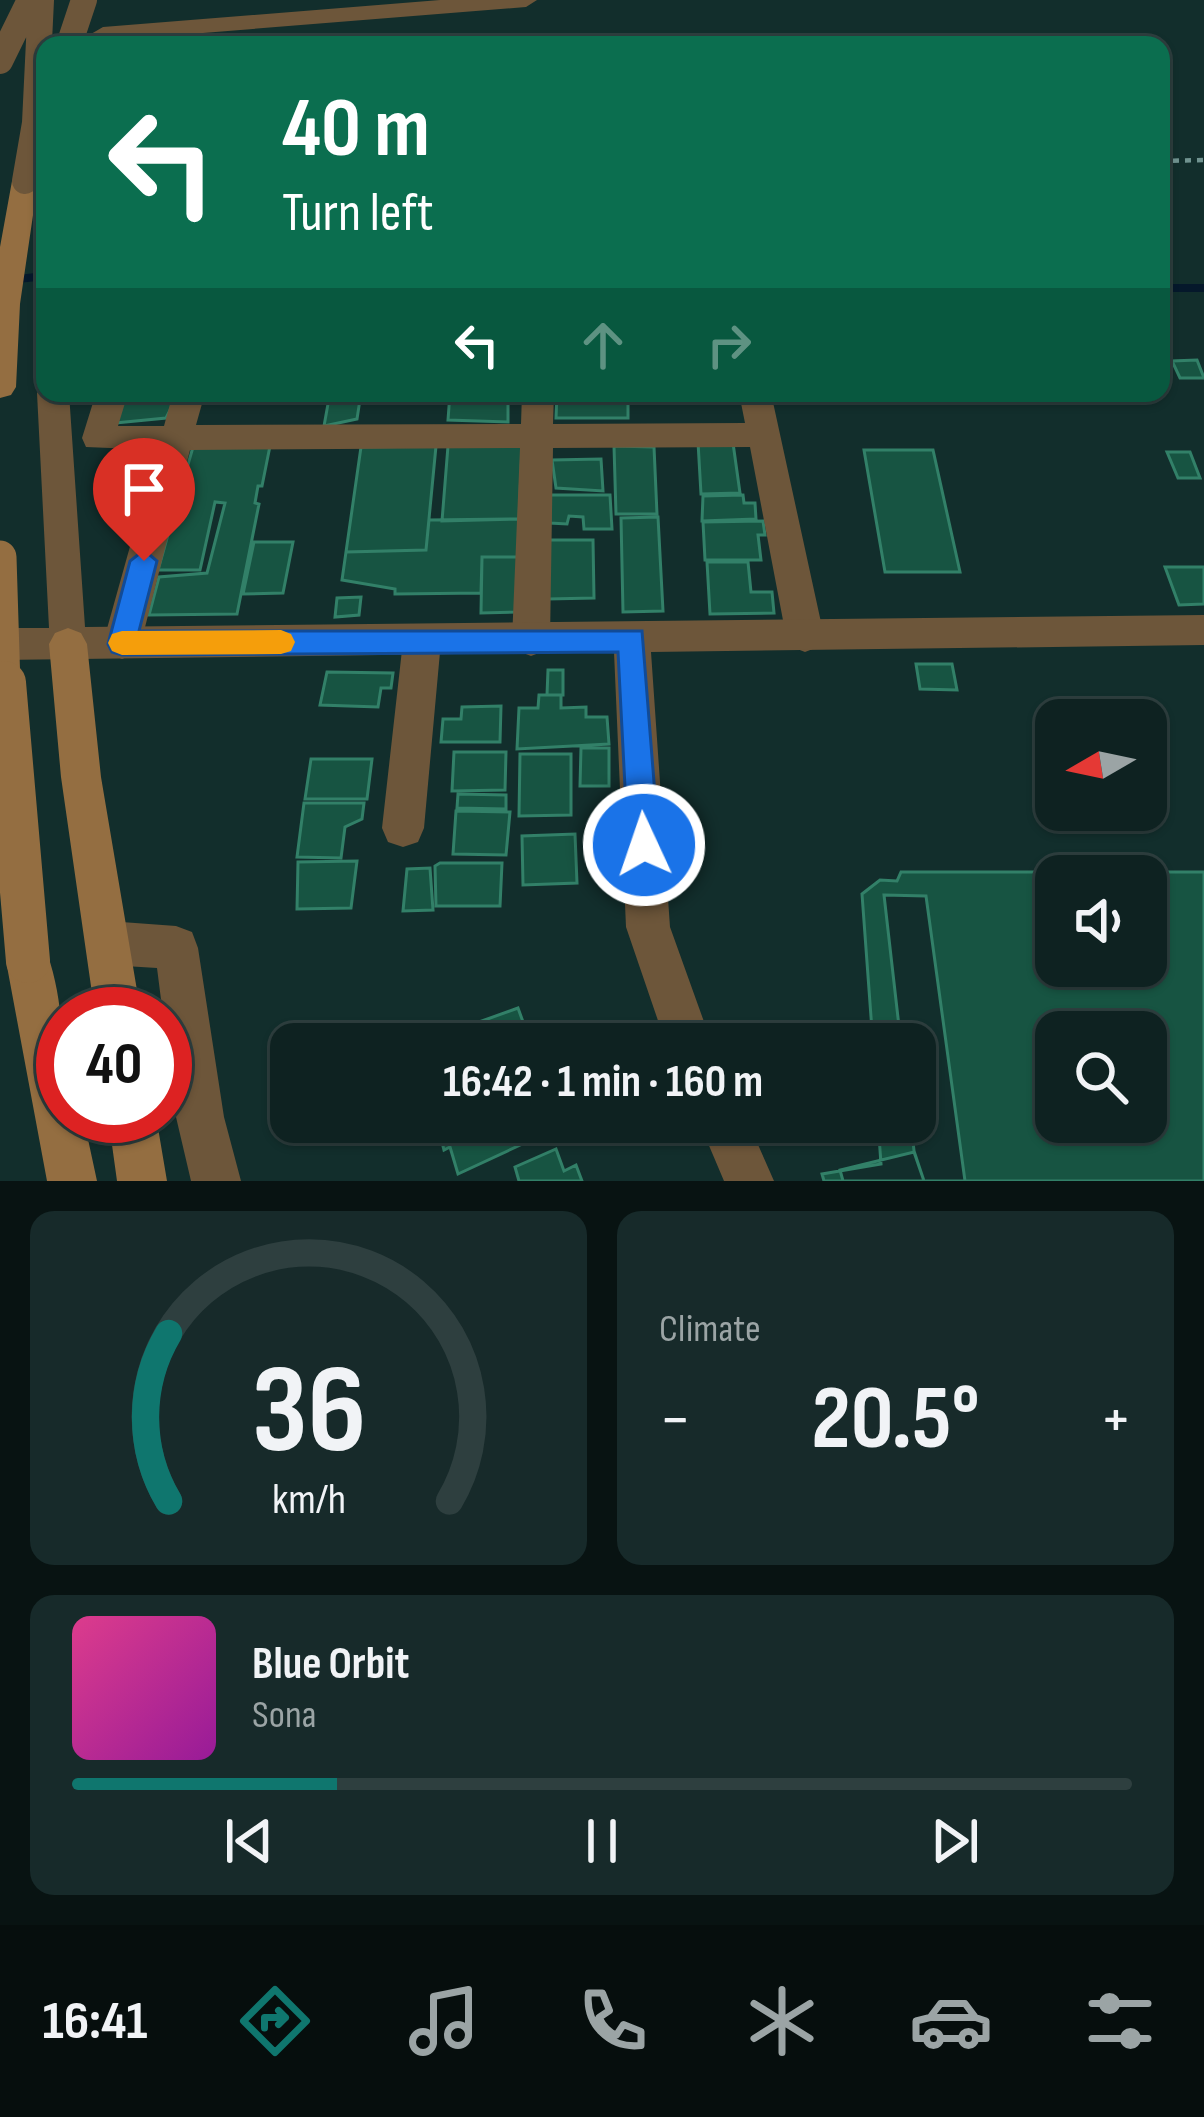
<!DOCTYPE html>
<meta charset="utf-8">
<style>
:root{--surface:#0e2221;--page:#172a2a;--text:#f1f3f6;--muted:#9ba4a5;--line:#2e3f3f;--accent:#0f766e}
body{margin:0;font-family:"Sofia Sans Condensed",sans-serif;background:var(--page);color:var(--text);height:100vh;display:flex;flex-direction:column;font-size:45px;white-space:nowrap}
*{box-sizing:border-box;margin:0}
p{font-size:39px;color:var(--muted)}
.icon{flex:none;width:66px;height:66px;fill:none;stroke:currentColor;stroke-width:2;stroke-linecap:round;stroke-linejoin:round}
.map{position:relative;height:1181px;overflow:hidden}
.drawer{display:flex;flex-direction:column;gap:30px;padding:30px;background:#081312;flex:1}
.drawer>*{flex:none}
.banner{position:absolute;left:36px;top:36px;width:1134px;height:366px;border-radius:24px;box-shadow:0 3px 9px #0004,0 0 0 3px var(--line);background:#0b6e4f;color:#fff;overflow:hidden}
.needle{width:78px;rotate:261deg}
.controls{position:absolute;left:1035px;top:699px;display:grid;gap:24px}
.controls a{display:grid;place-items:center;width:132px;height:132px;border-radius:24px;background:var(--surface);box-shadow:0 3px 9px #0004,0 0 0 3px var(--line);font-size:60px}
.speed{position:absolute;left:36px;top:987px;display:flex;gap:24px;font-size:60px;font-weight:700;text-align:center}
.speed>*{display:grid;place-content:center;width:156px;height:156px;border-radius:50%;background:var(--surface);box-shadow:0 3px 9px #0004,0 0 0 3px var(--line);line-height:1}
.speed .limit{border:18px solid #d22;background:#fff;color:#111}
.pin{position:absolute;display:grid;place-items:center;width:102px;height:102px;color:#fff;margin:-123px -51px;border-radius:50% 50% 50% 0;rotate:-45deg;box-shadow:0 0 12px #0007}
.pin .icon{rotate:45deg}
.me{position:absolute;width:132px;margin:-66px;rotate:357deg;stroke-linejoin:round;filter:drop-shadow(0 0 9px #0008)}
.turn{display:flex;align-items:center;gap:42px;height:252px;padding:0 48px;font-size:54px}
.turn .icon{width:156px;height:156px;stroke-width:2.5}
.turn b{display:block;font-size:84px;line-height:102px}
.lanes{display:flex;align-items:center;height:114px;padding:0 48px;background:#0003;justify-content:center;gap:60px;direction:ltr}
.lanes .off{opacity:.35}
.big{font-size:90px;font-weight:700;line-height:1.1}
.drawer .card{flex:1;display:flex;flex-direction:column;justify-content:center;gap:18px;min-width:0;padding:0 42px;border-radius:24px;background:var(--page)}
.drawer .dial{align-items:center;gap:0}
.dial svg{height:312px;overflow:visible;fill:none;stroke:var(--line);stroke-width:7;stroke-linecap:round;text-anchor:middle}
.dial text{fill:var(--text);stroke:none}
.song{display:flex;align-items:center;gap:36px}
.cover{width:144px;height:144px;border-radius:18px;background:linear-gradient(135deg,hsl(330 70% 55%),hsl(300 70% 35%))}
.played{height:12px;border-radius:6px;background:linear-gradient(90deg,var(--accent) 25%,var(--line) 25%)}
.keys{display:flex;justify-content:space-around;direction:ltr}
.heat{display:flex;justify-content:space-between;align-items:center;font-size:66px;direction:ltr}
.drawer .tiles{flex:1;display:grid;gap:30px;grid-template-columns:1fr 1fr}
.card:last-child{grid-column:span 2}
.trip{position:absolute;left:270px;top:1023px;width:666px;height:120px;border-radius:24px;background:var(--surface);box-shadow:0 3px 9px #0004,0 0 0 3px var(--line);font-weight:700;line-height:120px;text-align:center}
.menu{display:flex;height:192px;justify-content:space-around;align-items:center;background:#060e0d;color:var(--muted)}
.menu .icon{width:84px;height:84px}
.menu .selected{color:var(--accent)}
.menu b{font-size:54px;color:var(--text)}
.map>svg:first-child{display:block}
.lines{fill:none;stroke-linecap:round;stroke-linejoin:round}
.stream{stroke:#05182b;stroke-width:8}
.building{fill:#175442;stroke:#328068;stroke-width:3;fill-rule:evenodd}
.path{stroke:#709390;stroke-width:4.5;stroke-dasharray:6 6;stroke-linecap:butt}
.minor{fill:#6d563a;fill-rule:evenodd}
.tertiary{fill:#6d563a;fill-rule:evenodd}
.secondary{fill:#946e41;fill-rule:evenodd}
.tertiary-bridge{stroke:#6d563a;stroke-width:26}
.secondary-bridge-far1{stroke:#946e41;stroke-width:33}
.secondary-bridge{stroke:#946e41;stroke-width:44}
.route{fill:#1a73e8;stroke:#114b97;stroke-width:3}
.slow{fill:#f59e0b}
</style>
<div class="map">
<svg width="1204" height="1181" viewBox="0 0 1204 1181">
<rect width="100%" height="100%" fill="#122e2c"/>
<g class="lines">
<path class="stream" d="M0,281L45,276
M1161,288H1204"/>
</g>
<path class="building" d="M1197,360L1204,378H1180L1172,361Z
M124,393H179L166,418L115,423Z
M330,393H361L357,419L324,426Z
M450,393H500V399H508V422L448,420Z
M557,393H628V418H556Z
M698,442L733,443L740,493L701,494Z
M270,446L262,486H258L255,503L259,504L237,614L149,615L159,577L207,573L225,503L215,502L200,570H158L193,447Z
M436,446L426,550L346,552L361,447Z
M448,446H522L519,519L442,521Z
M614,446L654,447L657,514H616Z
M864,450H933L960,572H885Z
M1167,452H1190L1200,478H1178Z
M124,454H149L143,472H118Z
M601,459L603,491L556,488L552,460Z
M550,495H610L612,529H584L583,517L569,516L567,524L550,523Z
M743,495L744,503H755L756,519L702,521L703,496Z
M658,517L663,611L623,612L621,518Z
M519,519L520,557H482L481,593L395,594V589L342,580L346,552L426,550L429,520Z
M763,521L765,535H758L761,560H705L703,522Z
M548,540H593L594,598L548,599Z
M254,542H293L283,593L243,594Z
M482,557H520L518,612L481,613Z
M707,562H748L751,592H772L774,613L710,614Z
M1165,567H1204V604L1179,605Z
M361,597L359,615L335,617L337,598Z
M916,664H952L957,690L920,689Z
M548,670H563V695H547Z
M327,672L393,673L391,688H381L378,707L320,705Z
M539,695H561V708L586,707V717H607L609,744L517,749L519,708H538Z
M501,706L500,742H441L443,719H461L462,707Z
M581,748H609V786H580Z
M454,752H506L505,790L452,791Z
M520,754H571V815L519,816Z
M311,759H372L367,799H305Z
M458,794L506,795V809L457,808Z
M304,803H364L362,819L345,827L341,858L297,857Z
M456,811L510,812L506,855L453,854Z
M575,834L577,883L523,885L522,836Z
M357,861L351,908L297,909L298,862Z
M440,863H502L500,906H436L435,866Z
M430,868L433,910L403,911L407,869Z
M901,872H1204V1181H824L822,1174L881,1164L878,1122H915V1044H873L862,894L880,880L897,881ZM1056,876H1146V966H1056ZM1056,1032H1146V1122H1056Z
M884,895L926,896L965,1181H924L914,1151L911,1122H915V1044H901Z
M518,1008L531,1044H486L479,1022Z
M437,1122H525L531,1140L458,1174L450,1147L444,1150Z
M556,1149L564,1171L576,1165L582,1181H519L515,1167Z
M914,1152L924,1181H843L840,1170Z"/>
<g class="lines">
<path class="path" d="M1161,161L1204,160"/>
<path class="minor" d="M440,0H537L526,7L103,41L91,34L103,27Z
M96,393H128L118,426H164L173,393H205L196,425L521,424L522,393H554L553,424L745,423L739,393H771L824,636L818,647L805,652L792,647L786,636L750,447L553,448L550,640L544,651L531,656L518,651L512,640L520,448L190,450L141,643L135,654L122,659L109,654L103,643L157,450L86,447L82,438Z
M422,625L435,630L441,641L424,828L418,842L403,847L388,842L382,828L403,641L409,630Z
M108,921L176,926L192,932L198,948L224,1117L241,1181H191L176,1117L157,968L108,965L93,958L86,943L93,928Z"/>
<path class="tertiary" d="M45,384V393H69L85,627L1204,615V645L651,652L670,927L712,1044H666L626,927L614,652L0,660V628H49L37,393Z
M699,1122H748L774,1181H724Z"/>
<path class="secondary" d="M25,173L38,181L20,304L16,387L11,395L0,398V247L12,181Z
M68,628L81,633L87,644L101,777L141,1014H95L61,777L49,644L55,633Z
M28,939L44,945C66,1000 63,1058 63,1116H83L97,1181H47L6,961L12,945Z
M108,1116H156L167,1181H117Z"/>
<path class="tertiary-bridge" d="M69,45L84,0
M0,61L30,0
M25,181L35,123L41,0"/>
<path class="secondary-bridge-far1" d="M0,557L4,686"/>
<path class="secondary-bridge" d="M4,683L28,961"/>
</g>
<path class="route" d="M144,550L157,561L139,631H642L659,845L655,856L644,860L632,856L628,845L618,652L122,655L112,652L108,644L130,561Z"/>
<path class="slow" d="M281,630L291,634L295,642L291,651L281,654L122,655L112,651L108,643L112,634L122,631Z"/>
</svg>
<div class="controls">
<a><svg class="needle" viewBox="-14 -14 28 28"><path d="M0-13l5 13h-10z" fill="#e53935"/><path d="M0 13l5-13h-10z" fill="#9ba4a5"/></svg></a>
<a><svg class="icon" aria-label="sound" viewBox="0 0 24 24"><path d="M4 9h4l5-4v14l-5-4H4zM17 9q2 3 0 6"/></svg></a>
<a><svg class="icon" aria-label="search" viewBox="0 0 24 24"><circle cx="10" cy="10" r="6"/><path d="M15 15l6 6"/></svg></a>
</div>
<div class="speed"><div class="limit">40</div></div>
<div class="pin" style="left:144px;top:561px;background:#d93025"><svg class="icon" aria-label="arrive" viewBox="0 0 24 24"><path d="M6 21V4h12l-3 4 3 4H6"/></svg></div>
<svg class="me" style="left:644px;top:845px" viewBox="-20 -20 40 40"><circle r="17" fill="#1a73e8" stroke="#fff" stroke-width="3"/><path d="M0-11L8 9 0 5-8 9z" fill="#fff"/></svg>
<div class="trip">16:42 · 1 min · 160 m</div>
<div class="banner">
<div class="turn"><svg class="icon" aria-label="left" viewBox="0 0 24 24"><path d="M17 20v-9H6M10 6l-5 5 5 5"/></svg><div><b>40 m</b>Turn left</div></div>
<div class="lanes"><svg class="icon" aria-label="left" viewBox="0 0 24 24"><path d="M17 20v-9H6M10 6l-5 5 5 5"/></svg><svg class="icon off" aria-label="ahead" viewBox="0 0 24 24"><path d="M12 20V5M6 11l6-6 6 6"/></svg><svg class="icon off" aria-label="right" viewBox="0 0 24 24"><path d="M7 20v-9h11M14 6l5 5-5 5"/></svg></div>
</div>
</div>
<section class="drawer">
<div class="tiles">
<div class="card dial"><svg viewBox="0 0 100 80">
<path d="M14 69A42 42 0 1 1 86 69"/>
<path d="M14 69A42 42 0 0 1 14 26" stroke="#0f766e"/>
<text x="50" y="56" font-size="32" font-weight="700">36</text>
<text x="50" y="72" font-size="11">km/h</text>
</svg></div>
<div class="card"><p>Climate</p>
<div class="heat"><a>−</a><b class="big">20.5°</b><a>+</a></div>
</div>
<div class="card">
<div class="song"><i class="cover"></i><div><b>Blue Orbit</b><p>Sona</p></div></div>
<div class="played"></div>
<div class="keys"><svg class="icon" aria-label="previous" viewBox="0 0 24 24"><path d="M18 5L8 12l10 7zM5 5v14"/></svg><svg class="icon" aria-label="pause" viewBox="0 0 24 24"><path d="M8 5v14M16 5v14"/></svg><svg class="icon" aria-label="next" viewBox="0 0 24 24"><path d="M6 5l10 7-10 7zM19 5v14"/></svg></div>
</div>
</div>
</section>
<nav class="menu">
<b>16:41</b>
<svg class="icon selected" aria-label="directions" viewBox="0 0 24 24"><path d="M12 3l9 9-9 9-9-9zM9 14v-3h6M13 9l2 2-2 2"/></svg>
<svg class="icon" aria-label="music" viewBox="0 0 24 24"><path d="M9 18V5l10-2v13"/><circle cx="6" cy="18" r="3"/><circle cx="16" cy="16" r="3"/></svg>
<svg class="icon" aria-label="phone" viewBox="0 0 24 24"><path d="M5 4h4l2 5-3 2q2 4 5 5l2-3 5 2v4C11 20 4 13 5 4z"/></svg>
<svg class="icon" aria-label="climate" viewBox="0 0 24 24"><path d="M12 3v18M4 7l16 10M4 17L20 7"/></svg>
<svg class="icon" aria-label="car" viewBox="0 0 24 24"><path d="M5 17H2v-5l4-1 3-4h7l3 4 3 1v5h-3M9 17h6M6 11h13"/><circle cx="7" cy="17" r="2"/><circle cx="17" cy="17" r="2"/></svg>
<svg class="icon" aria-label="filters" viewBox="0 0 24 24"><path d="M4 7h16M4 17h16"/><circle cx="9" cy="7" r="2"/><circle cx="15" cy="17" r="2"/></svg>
</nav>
